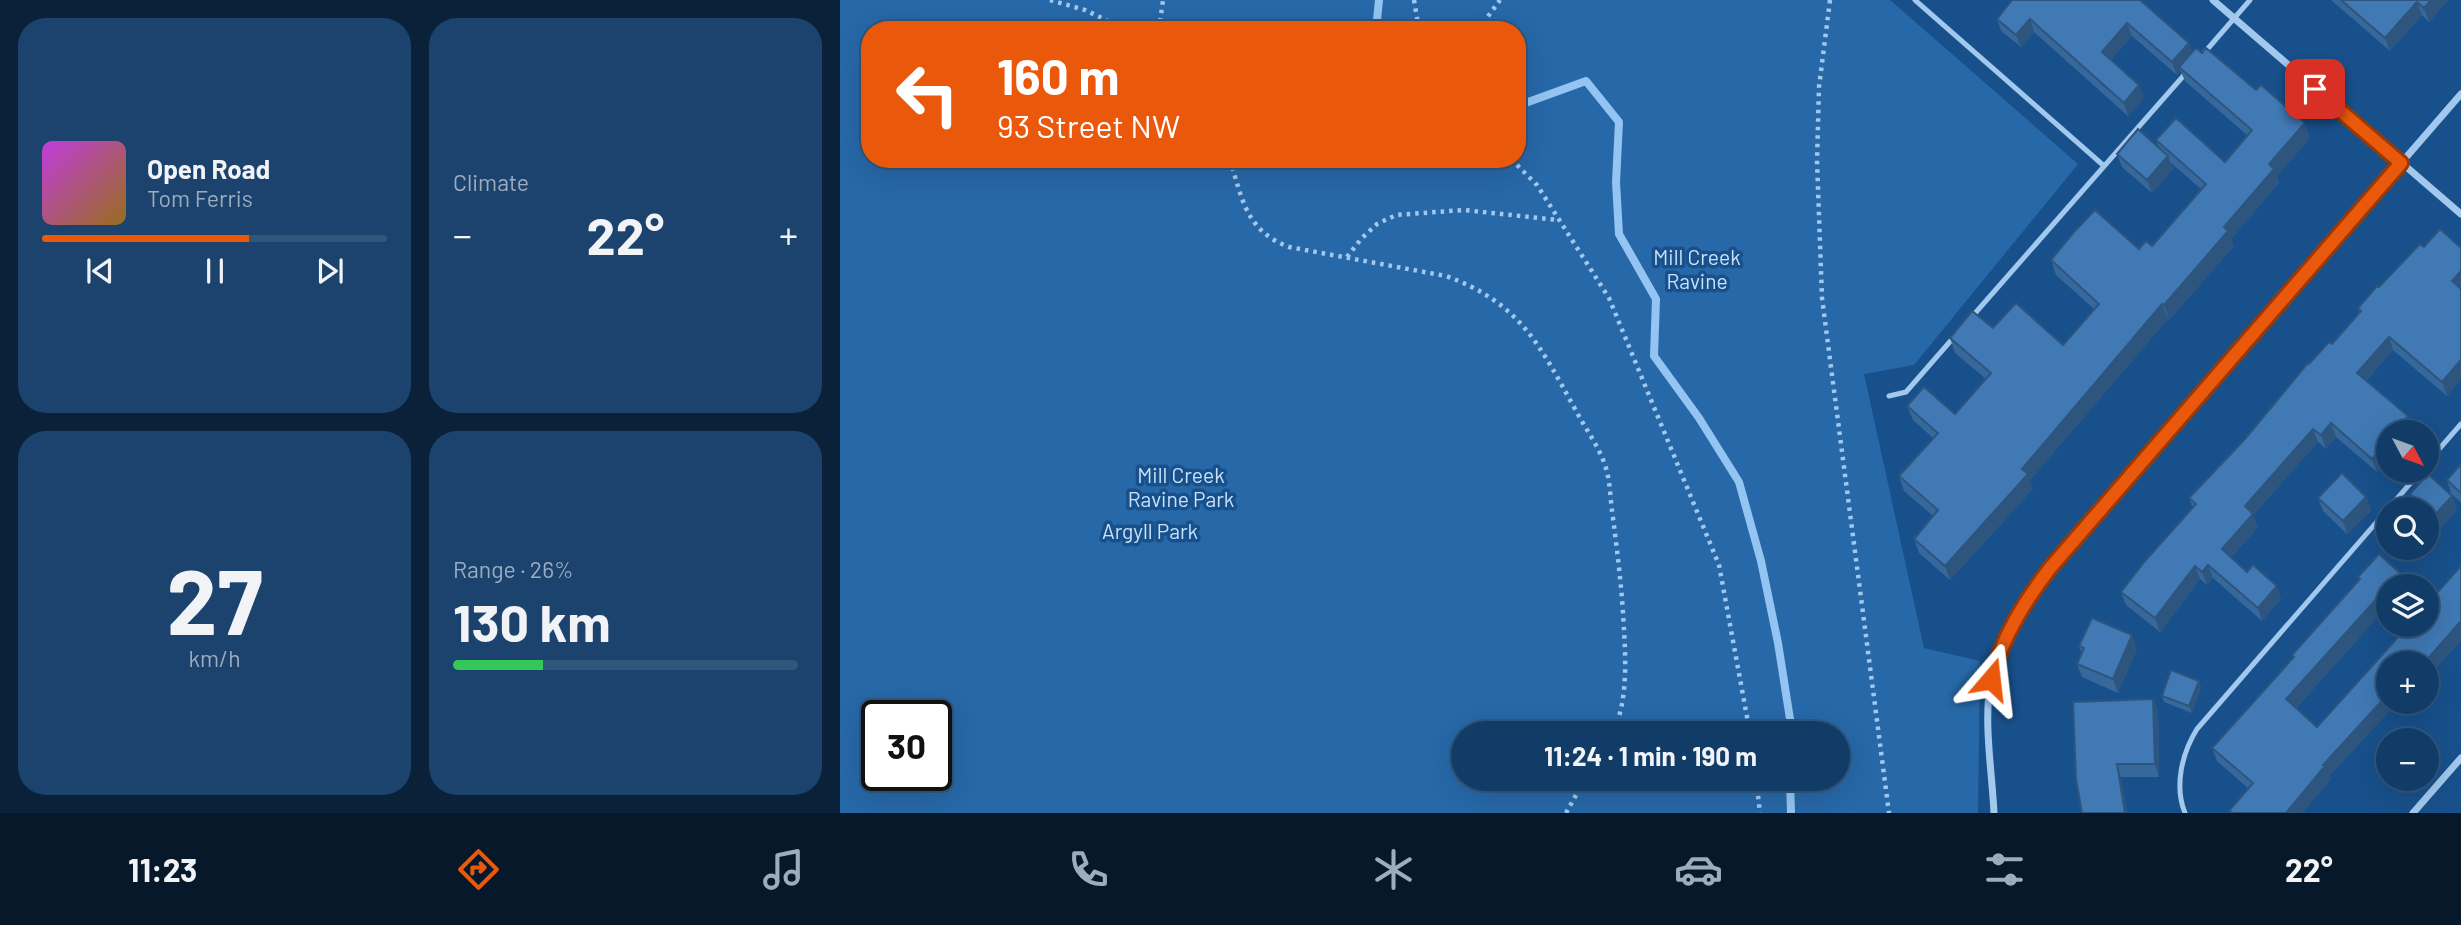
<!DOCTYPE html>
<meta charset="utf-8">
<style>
:root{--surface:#123c68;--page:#1b436e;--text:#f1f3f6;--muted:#9cadc0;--line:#31567c;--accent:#ea580c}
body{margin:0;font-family:Barlow,sans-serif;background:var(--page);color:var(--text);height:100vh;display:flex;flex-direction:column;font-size:26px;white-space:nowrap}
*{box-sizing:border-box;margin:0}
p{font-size:23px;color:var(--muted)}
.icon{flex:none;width:38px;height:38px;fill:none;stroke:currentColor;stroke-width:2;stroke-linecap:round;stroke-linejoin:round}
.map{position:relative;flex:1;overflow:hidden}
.drawer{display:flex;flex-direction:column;gap:18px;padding:18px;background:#0a2139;width:840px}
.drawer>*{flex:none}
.hud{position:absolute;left:21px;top:21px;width:665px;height:147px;border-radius:28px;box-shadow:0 7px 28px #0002,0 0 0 2px var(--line);background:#ea580c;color:#fff;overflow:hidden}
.needle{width:46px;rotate:131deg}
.controls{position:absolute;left:1536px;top:420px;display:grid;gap:14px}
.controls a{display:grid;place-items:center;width:63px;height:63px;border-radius:50%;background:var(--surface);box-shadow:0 7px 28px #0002,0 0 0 2px var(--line);font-size:35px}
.speed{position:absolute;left:21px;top:700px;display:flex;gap:14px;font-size:35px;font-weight:700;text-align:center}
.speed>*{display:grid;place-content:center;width:91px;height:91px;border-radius:50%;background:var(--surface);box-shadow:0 7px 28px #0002,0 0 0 2px var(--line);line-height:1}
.speed .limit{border:4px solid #111;border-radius:10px;background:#fff;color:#111}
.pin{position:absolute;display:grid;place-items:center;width:60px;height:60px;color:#fff;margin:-30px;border-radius:14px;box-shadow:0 4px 10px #0006}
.me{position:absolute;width:77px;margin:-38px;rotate:17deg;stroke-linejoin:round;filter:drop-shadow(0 0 5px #0008)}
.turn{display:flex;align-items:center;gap:24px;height:147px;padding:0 21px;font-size:32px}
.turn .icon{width:91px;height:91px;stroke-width:2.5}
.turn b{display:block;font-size:49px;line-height:60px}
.big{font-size:52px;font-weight:700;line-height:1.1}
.drawer .card{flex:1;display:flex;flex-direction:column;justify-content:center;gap:10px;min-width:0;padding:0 24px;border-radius:28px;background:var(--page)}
.drawer .dial{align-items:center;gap:0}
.dial b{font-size:91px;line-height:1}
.song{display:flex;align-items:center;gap:21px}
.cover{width:84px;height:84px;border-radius:10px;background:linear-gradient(135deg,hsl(290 70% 55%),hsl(40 70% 35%))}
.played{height:7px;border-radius:4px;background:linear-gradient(90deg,var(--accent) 60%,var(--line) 60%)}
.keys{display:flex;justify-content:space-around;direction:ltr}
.heat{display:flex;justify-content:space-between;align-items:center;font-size:38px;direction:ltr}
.charge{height:10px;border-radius:5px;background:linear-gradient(90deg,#34c759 26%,var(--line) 0)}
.drawer .tiles{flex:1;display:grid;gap:18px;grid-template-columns:repeat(2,1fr)}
.trip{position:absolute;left:611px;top:721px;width:399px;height:70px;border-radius:35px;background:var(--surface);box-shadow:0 7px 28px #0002,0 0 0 2px var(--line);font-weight:700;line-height:70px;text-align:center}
.dock{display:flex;height:112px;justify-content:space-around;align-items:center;background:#07182a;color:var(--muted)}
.dock .icon{width:49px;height:49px}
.dock .on{color:var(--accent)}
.dock b{font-size:32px;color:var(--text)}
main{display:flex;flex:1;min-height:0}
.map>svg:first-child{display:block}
.green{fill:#2768a8;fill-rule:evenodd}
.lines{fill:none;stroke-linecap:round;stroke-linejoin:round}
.stream{stroke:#94c4f1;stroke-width:8}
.path{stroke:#a2c8ee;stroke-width:4.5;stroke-dasharray:3.5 5;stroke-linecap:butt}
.lane{stroke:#a2c8ee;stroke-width:5}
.street{stroke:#a2c8ee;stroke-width:7}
.wall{fill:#37689b}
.shaded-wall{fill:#2d557e}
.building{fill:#4079b4;stroke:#2d557e;stroke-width:2}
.route-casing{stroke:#983908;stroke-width:18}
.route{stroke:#ea580c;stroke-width:12}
.labels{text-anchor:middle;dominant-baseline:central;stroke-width:7;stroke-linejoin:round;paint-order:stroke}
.park-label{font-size:21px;fill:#c7e1fa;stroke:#18508b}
</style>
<main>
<section class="drawer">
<div class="tiles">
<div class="card">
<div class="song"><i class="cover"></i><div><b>Open Road</b><p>Tom Ferris</p></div></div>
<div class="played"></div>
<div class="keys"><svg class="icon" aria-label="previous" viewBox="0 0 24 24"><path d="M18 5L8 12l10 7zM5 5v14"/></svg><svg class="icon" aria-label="pause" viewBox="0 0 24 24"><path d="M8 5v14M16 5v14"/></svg><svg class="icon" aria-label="next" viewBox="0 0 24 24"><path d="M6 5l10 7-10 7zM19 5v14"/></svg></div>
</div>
<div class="card"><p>Climate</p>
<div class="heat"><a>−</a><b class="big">22°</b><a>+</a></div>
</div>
<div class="card dial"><b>27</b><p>km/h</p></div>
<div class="card"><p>Range · 26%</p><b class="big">130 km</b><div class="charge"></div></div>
</div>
</section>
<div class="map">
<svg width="1621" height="813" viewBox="0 0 1621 813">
<rect width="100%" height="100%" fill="#18508b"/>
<path class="green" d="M0,0H1050L1238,164L1074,365L1024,374L1084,648L1140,661L1138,813H0ZM30,30H677V159H30ZM37,716H96V775H37ZM998,733V779H623V733Z"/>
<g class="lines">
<path class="stream" d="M536,30L539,0
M677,106L746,81L779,122L776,182L779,234L816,299L814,356L859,418L899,482L921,561L938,643L950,719V733
M950,779L951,813"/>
<path class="path" d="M210,0L245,10L287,30
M574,0L579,30
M990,0L979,87L977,161L982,298L1049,813
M319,30L323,0
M638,30L660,0
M390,159C402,199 406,231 449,247L606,276C680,303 699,344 735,409C745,428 758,445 765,465C771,483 770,500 773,518C777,550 781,581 783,613C785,649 790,701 772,733
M671,159L697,185L769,298L879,565L910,733
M507,257L521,239L537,224L556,215L624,210L718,220
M916,779L920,813
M726,813L745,779"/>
<path class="lane" d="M1075,0L1263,165
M1364,53L1410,0
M1130,319L1345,74
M1049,396L1066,392L1114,337
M1587,463L1621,424
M1345,813C1334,786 1342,753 1357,729L1581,471"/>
<path class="street" d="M1373,0L1621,214
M1154,813C1152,770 1143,722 1151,679C1159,637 1185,600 1211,567L1621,94
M1573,813L1621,758"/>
</g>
<path class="wall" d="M1300,0L1349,43L1352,52L1470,138L1437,176L1439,183L1391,239L1394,246L1329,320L1328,319L1190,480L1193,489L1110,580L1079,553L1074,539L1093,516L1064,491L1059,476L1093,438L1073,420L1067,406L1115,414L1146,379L1115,353L1110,338L1153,328L1223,345L1254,309L1216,275L1211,260L1299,249L1312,246L1362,190L1330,162L1333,169L1312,193L1282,167L1277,154L1320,149L1316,140L1385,162L1408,136L1345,81L1340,70L1337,75L1292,36L1271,60L1304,98L1288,116L1194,32L1181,47L1161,31L1157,19Z
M1491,0H1608L1589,22L1582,15L1550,51Z
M1584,247L1621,248V379L1607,396L1553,350L1526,381L1573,429L1537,472L1496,437L1486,449L1478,442L1413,515L1418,527L1391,558L1407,572L1441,599L1422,621L1373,578L1367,585L1360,579L1320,632L1286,605L1281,592L1353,508L1349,498L1405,439L1469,364L1492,344L1519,313L1518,308Z
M1621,464V502L1611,494L1607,480Z
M1570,494L1617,510L1599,530L1587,519V509H1577L1575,508Z
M1526,497L1531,510L1507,534L1483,511L1478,498Z
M1621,566V640L1587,678L1549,663L1489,777L1490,780L1462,813H1390L1389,811L1408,788L1377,761L1372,748L1453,658L1452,655L1519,580L1518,577L1565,586H1549V604L1456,708L1477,727Z
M1239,646L1297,649L1278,693L1242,677L1237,664L1242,653Z
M1359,681L1361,688L1352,713L1324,702L1322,696Z
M1313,699L1318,712L1319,777H1281L1242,813Z"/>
<path class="shaded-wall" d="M1591,0H1608L1589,22L1584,8Z
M1577,2L1582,15L1550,51L1545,38Z
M1190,19L1194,32L1181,47L1176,35Z
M1287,23L1292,36L1267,65L1262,52Z
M1349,43L1354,55L1339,67L1340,70L1337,75L1332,62Z
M1299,85L1304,98L1288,116L1284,103Z
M1465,123L1470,138L1437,176L1439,183L1391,239L1394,246L1329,320L1324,305L1384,227L1429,164Z
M1328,156L1333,169L1312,193L1307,180Z
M1621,271V290L1612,281Z
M1322,304L1328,319L1190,480L1193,489L1110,580L1105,566L1182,469Z
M1549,337L1553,350L1521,386L1517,373Z
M1621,360V379L1607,396L1602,382Z
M1568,416L1573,429L1571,432H1555Z
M1491,423L1496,437L1486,449L1481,435Z
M1473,429L1478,442L1413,515L1418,527L1387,562L1382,549L1405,506Z
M1549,439V458L1537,472L1532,459Z
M1612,496L1617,510L1599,530L1594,516Z
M1526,497L1531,510L1507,534L1503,521Z
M1368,565L1373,578L1367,585L1362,572Z
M1355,566L1360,579L1320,632L1315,618Z
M1560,573L1565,586H1549V604L1451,713L1446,699Z
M1437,586L1441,599L1422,621L1418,608Z
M1621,621V640L1587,678V663H1584Z
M1292,635L1297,649L1278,693L1273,679Z
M1359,681L1361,688L1352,713L1349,706Z
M1549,693V702H1558L1489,777L1490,780L1462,813H1446L1483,765Z
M1313,699L1318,712L1319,777L1315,764Z
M1277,764L1281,777L1288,813H1285Z"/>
<path class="building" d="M1172,0H1300L1349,43L1332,62L1287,23L1262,52L1299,85L1284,103L1190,19L1176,35L1157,19Z
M1501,0H1591L1584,8L1577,2L1545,38Z
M1356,48L1362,53L1366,48L1416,90L1421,85L1465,123L1429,164L1434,169L1384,227L1388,231L1324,305L1322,304L1182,469L1188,474L1105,566L1074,539L1098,510L1059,476L1098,433L1067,406L1084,387L1115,414L1151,373L1110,338L1132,311L1153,328L1176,303L1223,345L1259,304L1211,260L1234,232L1255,210L1299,249L1306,241L1312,246L1366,184L1316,140L1336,118L1385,162L1412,130L1339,67Z
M1298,129L1328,156L1307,180L1277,154Z
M1600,229L1621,248V271L1612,281L1621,289V360L1602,382L1549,337L1517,373L1568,416L1555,432H1549V439L1532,459L1491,423L1481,435L1473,429L1405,506L1413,514L1382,549L1407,572L1413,565L1437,586L1418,608L1368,565L1362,572L1355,566L1315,618L1281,592L1305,561L1356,504L1349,498L1405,439L1468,363L1469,364L1489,342L1492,344L1521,311L1518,308L1537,286L1539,287L1580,244L1584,247Z
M1621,464V493L1607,480Z
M1502,473L1526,497L1503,521L1478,498Z
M1588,474L1612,496L1594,516L1570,494Z
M1539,554L1560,573L1446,699L1477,727L1569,625H1587V604L1621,566V621L1584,663H1549V693L1483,765L1485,766L1446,813H1392L1389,811L1413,783L1372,748L1454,657L1452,655L1520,579L1518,577Z
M1252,618L1292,635L1273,679L1237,664L1244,648L1239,646Z
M1331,670L1359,681L1349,706L1322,696Z
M1313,699L1315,764H1277L1285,813H1242L1236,779L1233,702Z"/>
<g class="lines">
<g class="route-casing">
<path id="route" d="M1151,679C1163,636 1184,602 1211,567L1561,163L1475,89"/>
</g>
<use href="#route" class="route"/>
</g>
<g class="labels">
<g class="park-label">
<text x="857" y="256">Mill Creek<tspan x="857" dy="24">Ravine</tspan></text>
<text x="341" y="474">Mill Creek<tspan x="341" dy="24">Ravine Park</tspan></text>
<text x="310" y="530">Argyll Park</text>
</g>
</g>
</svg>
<div class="controls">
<a><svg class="needle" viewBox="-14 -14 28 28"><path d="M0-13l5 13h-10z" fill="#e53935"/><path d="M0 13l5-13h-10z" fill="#9cadc0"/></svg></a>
<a><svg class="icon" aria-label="search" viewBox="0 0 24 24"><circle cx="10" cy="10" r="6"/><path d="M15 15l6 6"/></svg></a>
<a><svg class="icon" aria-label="layers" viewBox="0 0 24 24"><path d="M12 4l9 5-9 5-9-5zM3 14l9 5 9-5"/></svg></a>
<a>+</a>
<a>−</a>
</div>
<div class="speed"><div class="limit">30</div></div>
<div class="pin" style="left:1475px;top:89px;background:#d93025"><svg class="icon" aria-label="arrive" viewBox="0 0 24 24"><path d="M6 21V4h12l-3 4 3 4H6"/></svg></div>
<svg class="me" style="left:1151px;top:679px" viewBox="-20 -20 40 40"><path d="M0-17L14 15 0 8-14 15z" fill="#ea580c" stroke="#fff" stroke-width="4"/></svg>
<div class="trip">11:24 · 1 min · 190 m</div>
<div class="hud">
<div class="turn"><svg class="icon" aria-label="left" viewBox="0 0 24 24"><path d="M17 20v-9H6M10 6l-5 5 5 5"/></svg><div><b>160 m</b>93 Street NW</div></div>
</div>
</div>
</main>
<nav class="dock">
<b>11:23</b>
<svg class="icon on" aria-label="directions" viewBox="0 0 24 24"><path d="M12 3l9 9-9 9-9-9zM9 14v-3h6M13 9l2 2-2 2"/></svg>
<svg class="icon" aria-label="music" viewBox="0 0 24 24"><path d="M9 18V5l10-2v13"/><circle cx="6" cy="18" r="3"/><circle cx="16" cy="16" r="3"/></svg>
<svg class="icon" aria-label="phone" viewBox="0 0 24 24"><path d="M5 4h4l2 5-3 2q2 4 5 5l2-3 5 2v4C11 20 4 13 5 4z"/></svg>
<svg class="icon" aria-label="climate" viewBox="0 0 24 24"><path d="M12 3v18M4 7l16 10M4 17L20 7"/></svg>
<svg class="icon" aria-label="car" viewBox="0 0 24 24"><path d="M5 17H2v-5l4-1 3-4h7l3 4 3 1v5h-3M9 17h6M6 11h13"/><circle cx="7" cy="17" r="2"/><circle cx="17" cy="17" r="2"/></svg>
<svg class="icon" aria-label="filters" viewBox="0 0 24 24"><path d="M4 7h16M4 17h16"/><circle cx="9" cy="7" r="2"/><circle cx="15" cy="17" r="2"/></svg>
<b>22°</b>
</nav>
